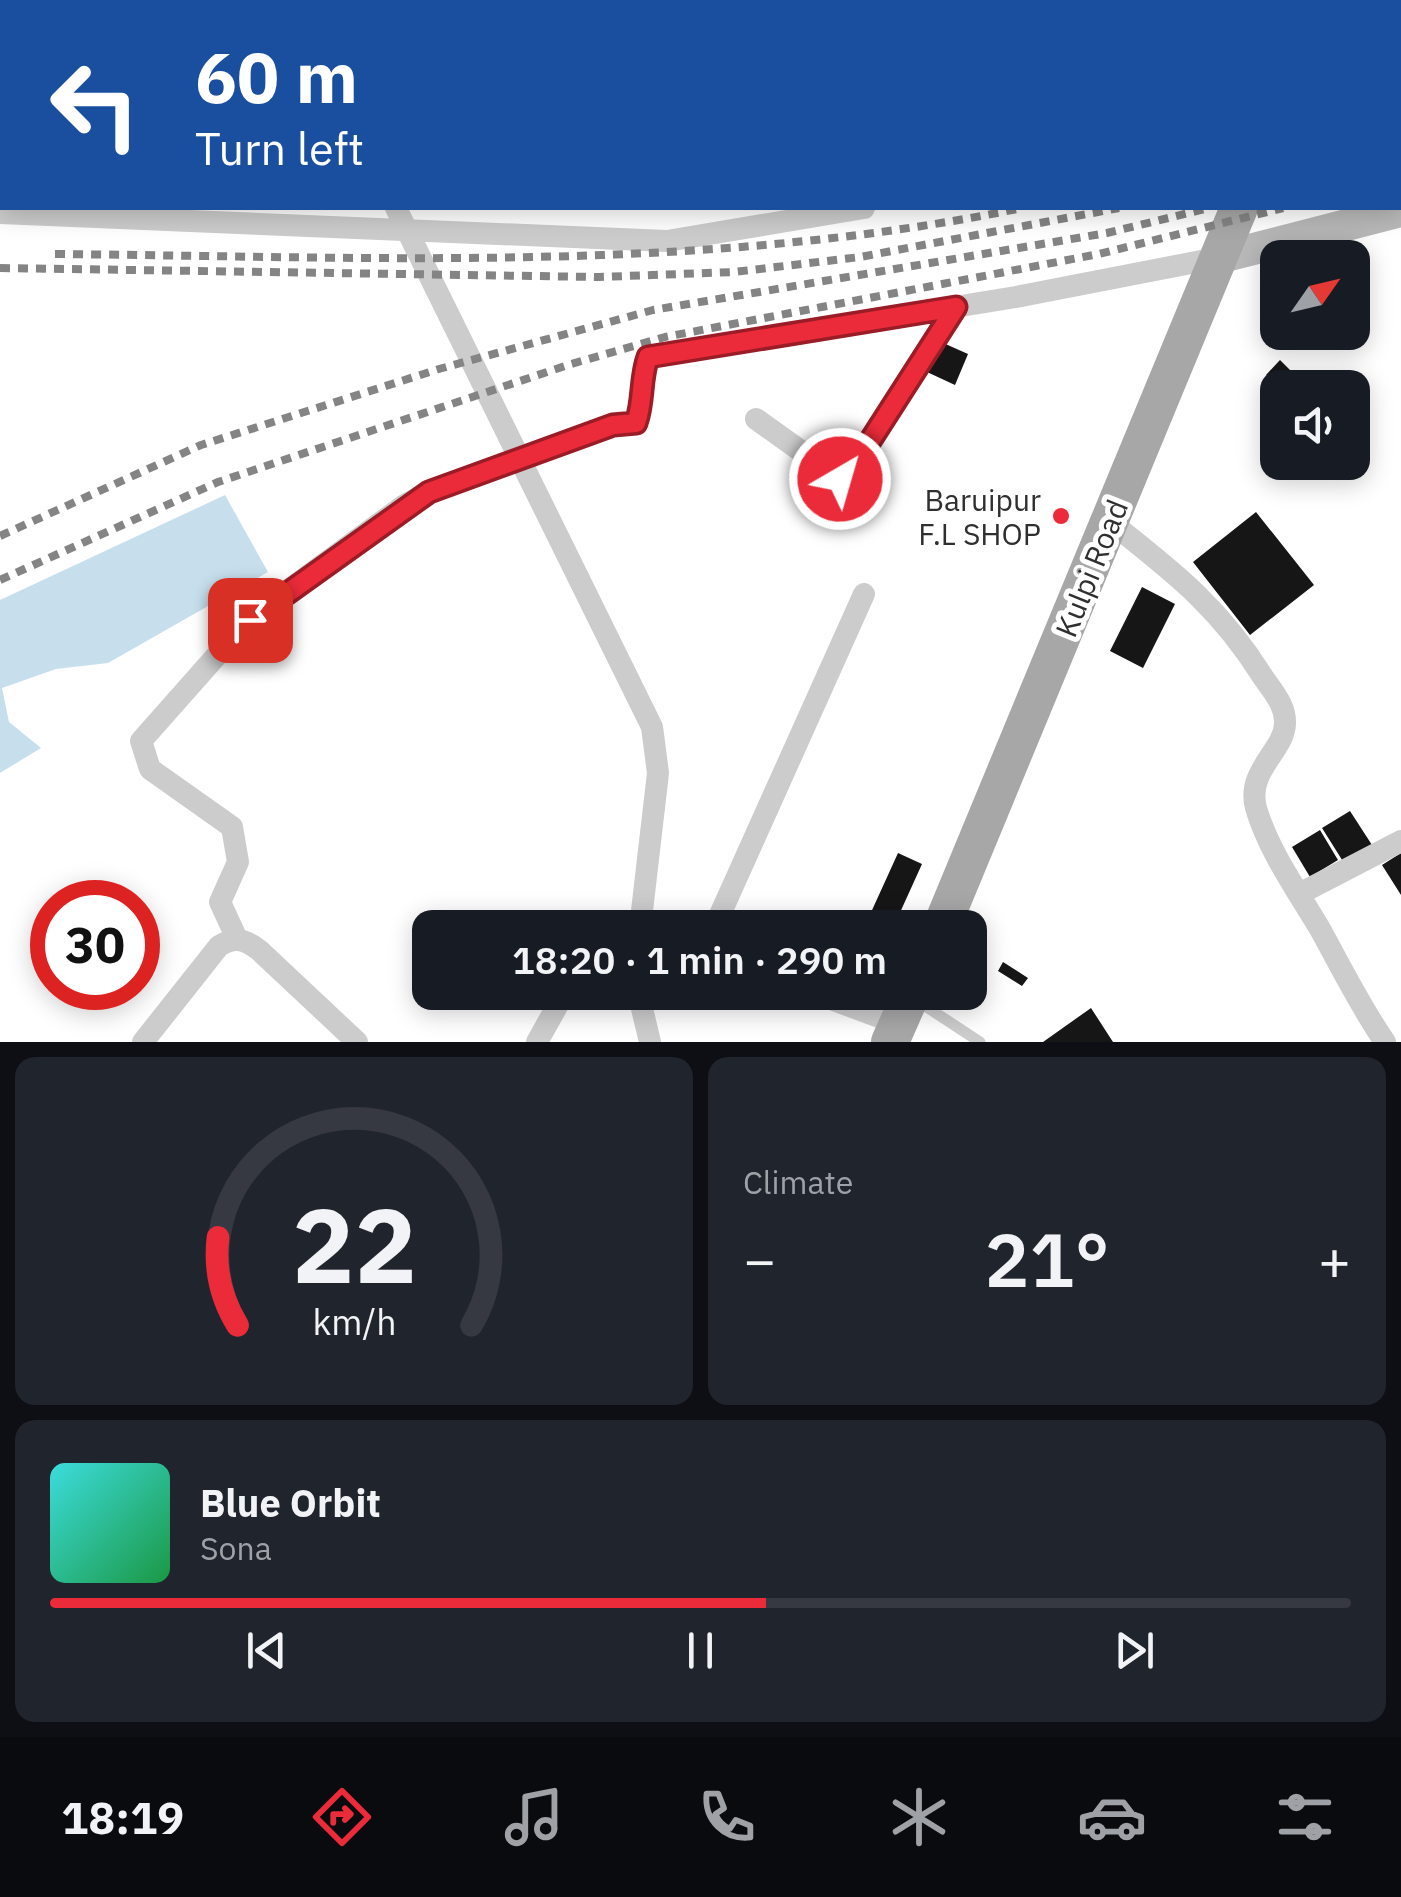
<!DOCTYPE html>
<meta charset="utf-8">
<style>
:root{--surface:#171b24;--page:#20242c;--text:#f1f3f6;--muted:#9ea1a6;--line:#363941;--accent:#eb2b3a}
body{margin:0;font-family:"IBM Plex Sans",sans-serif;background:var(--page);color:var(--text);height:100vh;display:flex;flex-direction:column;font-size:38px;white-space:nowrap}
*{box-sizing:border-box;margin:0}
p{font-size:32px;color:var(--muted)}
.icon{flex:none;width:55px;height:55px;fill:none;stroke:currentColor;stroke-width:2;stroke-linecap:round;stroke-linejoin:round}
.map{position:relative;height:1042px;overflow:hidden}
.drawer{display:flex;flex-direction:column;gap:15px;padding:15px;background:#0d0f14;flex:1}
.drawer>*{flex:none}
.hud{position:absolute;left:0px;top:0px;width:1402px;height:210px;box-shadow:0 5px 25px #0003;background:#1a4fa0;color:#fff;overflow:hidden}
.needle{width:65px;rotate:56deg}
.fabs{position:absolute;left:1260px;top:240px;display:grid;gap:20px}
.fabs a{display:grid;place-items:center;width:110px;height:110px;border-radius:20px;background:var(--surface);box-shadow:0 5px 25px #0003;font-size:50px}
.speed{position:absolute;left:30px;top:880px;display:flex;gap:20px;font-size:50px;font-weight:700;text-align:center}
.speed>*{display:grid;place-content:center;width:130px;height:130px;border-radius:50%;background:var(--surface);box-shadow:0 5px 25px #0003;line-height:1}
.speed .limit{border:15px solid #d22;background:#fff;color:#111}
.pin{position:absolute;display:grid;place-items:center;width:85px;height:85px;color:#fff;margin:-42px;border-radius:20px;box-shadow:0 5px 15px #0006}
.me{position:absolute;width:110px;margin:-55px;rotate:38deg;stroke-linejoin:round;filter:drop-shadow(0 0 8px #0008)}
.turn{display:flex;align-items:center;gap:35px;height:210px;padding:0 30px;font-size:45px}
.turn .icon{width:130px;height:130px;stroke-width:2.5}
.turn b{display:block;font-size:70px;line-height:85px}
.big{font-size:75px;font-weight:600;line-height:1.1}
.drawer .tile{flex:1;display:flex;flex-direction:column;justify-content:center;gap:15px;min-width:0;padding:0 35px;border-radius:20px;background:var(--page)}
.drawer .dial{align-items:center;gap:0}
.dial svg{height:260px;overflow:visible;fill:none;stroke:var(--line);stroke-width:7;stroke-linecap:round;text-anchor:middle}
.dial text{fill:var(--text);stroke:none}
.song{display:flex;align-items:center;gap:30px}
.cover{width:120px;height:120px;border-radius:15px;background:linear-gradient(135deg,hsl(180 70% 55%),hsl(140 70% 35%))}
.played{height:10px;border-radius:5px;background:linear-gradient(90deg,var(--accent) 55%,var(--line) 55%)}
.keys{display:flex;justify-content:space-around;direction:ltr}
.heat{display:flex;justify-content:space-between;align-items:center;font-size:55px;direction:ltr}
.drawer .tiles{flex:1;display:grid;gap:15px;grid-template-columns:1fr 1fr}
.tile:last-child{grid-column:span 2}
.trip{position:absolute;left:412px;top:910px;width:575px;height:100px;border-radius:20px;background:var(--surface);box-shadow:0 5px 25px #0003;font-weight:600;line-height:100px;text-align:center}
.tab-bar{display:flex;height:160px;justify-content:space-around;align-items:center;background:#090b0e;color:var(--muted)}
.tab-bar .icon{width:70px;height:70px}
.tab-bar .on{color:var(--accent)}
.tab-bar b{font-size:45px;color:var(--text)}
.map>svg:first-child{display:block}
.water{fill:#c7dfed}
.building{fill:#161616}
.lines{fill:none;stroke-linecap:round;stroke-linejoin:round}
.service{stroke:#ccc;stroke-width:11}
.minor{stroke:#ccc;stroke-width:22}
.secondary{stroke:#b9b9b9;stroke-width:32}
.primary{stroke:#a7a7a7;stroke-width:38}
.rail{stroke:#848484;stroke-width:8;stroke-dasharray:10 8;stroke-linecap:butt}
.route-casing{stroke:#991c26;stroke-width:25}
.route{stroke:#eb2b3a;stroke-width:18}
.poi-dot{fill:#eb2b3a;stroke:#fff;stroke-width:4}
.labels{text-anchor:middle;dominant-baseline:central;stroke-width:10;stroke-linejoin:round;paint-order:stroke}
.poi-label{font-size:30px;fill:#2f2f2f;stroke:#fff;text-anchor:end}
.street-label{font-size:30px;fill:#2f2f2f;stroke:#fff}
</style>
<div class="map">
<svg width="1401" height="1042" viewBox="0 0 1401 1042">
<rect width="100%" height="100%" fill="#fff"/>
<path class="water" d="M225,495L268,572L108,663L56,669L2,688L9,722L41,748L0,773V600Z"/>
<path class="building" d="M941,342L968,354L955,385L927,372Z
M1280,360L1296,376L1285,388L1266,375Z
M1256,512L1314,585L1250,635L1193,562Z
M1142,587L1175,604L1143,668L1110,651Z
M1350,811L1372,845L1344,863L1322,828Z
M1320,830L1338,860L1310,877L1292,847Z
M898,853L922,864L893,928H886L868,919Z
M1401,853V895L1382,865Z
M1003,962L1028,978L1022,986L998,971Z
M1091,1008L1113,1042H1043Z"/>
<g class="lines">
<path class="service" d="M916,1000L980,1042"/>
<path class="minor" d="M409,2L411,0
M443,2L444,0
M991,2L992,0
M396,208L652,727L658,773L640,928
M0,213L667,241L864,208
M756,419L840,479L854,466L955,307
M1109,521C1172,571 1219,606 1263,677C1273,692 1286,705 1285,724C1284,751 1246,771 1256,808C1268,850 1298,892 1320,929C1341,967 1360,1006 1385,1042
M1299,894L1401,841
M714,928L864,594
M237,939L220,902L238,862L232,827L150,769L141,741L249,619L403,506L429,492L613,425L636,423C644,401 640,379 648,357L1016,297L1222,257
M638,992L650,1042
M812,992L898,1024
M143,1042L219,946C235,936 244,939 259,950L357,1042
M537,1042L565,992"/>
<path class="secondary" d="M1222,257L1401,211"/>
<path class="primary" d="M1349,2L1351,0
M941,928L1239,208
M890,1042L912,992"/>
<path class="rail" d="M1400,112L1401,111
M1400,131H1401
M1400,163L1401,162
M55,254C380,257 701,274 1022,208
M0,268L599,277L734,272L860,257L1119,208
M0,536L201,445L439,369L653,310L1107,233L1209,208
M0,580L218,482L571,364L665,337L1099,254L1283,208"/>
</g>
<g class="lines">
<g class="route-casing">
<path id="route" d="M250,620L429,492L613,425L636,423C644,401 640,379 648,357L956,307L854,466L840,479"/>
</g>
<use href="#route" class="route"/>
</g>
<circle class="poi-dot" cx="1061" cy="516" r="10"/>
<g class="labels">
<g class="poi-label">
<text x="1041" y="499">Baruipur<tspan x="1041" dy="34">F.L SHOP</tspan></text>
</g>
<g class="street-label">
<text transform="translate(1091 568) rotate(-68)">Kulpi Road</text>
</g>
</g>
</svg>
<div class="fabs">
<a><svg class="needle" viewBox="-14 -14 28 28"><path d="M0-13l5 13h-10z" fill="#e53935"/><path d="M0 13l5-13h-10z" fill="#9ea1a6"/></svg></a>
<a><svg class="icon" aria-label="sound" viewBox="0 0 24 24"><path d="M4 9h4l5-4v14l-5-4H4zM17 9q2 3 0 6"/></svg></a>
</div>
<div class="speed"><div class="limit">30</div></div>
<div class="pin" style="left:250px;top:620px;background:#d93025"><svg class="icon" aria-label="arrive" viewBox="0 0 24 24"><path d="M6 21V4h12l-3 4 3 4H6"/></svg></div>
<svg class="me" style="left:840px;top:479px" viewBox="-20 -20 40 40"><circle r="17" fill="#eb2b3a" stroke="#fff" stroke-width="3"/><path d="M0-11L8 9 0 5-8 9z" fill="#fff"/></svg>
<div class="trip">18:20 · 1 min · 290 m</div>
<div class="hud">
<div class="turn"><svg class="icon" aria-label="left" viewBox="0 0 24 24"><path d="M17 20v-9H6M10 6l-5 5 5 5"/></svg><div><b>60 m</b>Turn left</div></div>
</div>
</div>
<section class="drawer">
<div class="tiles">
<div class="tile dial"><svg viewBox="0 0 100 80">
<path d="M14 69A42 42 0 1 1 86 69"/>
<path d="M14 69A42 42 0 0 1 8 42" stroke="#eb2b3a"/>
<text x="50" y="56" font-size="32" font-weight="700">22</text>
<text x="50" y="72" font-size="11">km/h</text>
</svg></div>
<div class="tile"><p>Climate</p>
<div class="heat"><a>−</a><b class="big">21°</b><a>+</a></div>
</div>
<div class="tile">
<div class="song"><i class="cover"></i><div><b>Blue Orbit</b><p>Sona</p></div></div>
<div class="played"></div>
<div class="keys"><svg class="icon" aria-label="previous" viewBox="0 0 24 24"><path d="M18 5L8 12l10 7zM5 5v14"/></svg><svg class="icon" aria-label="pause" viewBox="0 0 24 24"><path d="M8 5v14M16 5v14"/></svg><svg class="icon" aria-label="next" viewBox="0 0 24 24"><path d="M6 5l10 7-10 7zM19 5v14"/></svg></div>
</div>
</div>
</section>
<nav class="tab-bar">
<b>18:19</b>
<svg class="icon on" aria-label="directions" viewBox="0 0 24 24"><path d="M12 3l9 9-9 9-9-9zM9 14v-3h6M13 9l2 2-2 2"/></svg>
<svg class="icon" aria-label="music" viewBox="0 0 24 24"><path d="M9 18V5l10-2v13"/><circle cx="6" cy="18" r="3"/><circle cx="16" cy="16" r="3"/></svg>
<svg class="icon" aria-label="phone" viewBox="0 0 24 24"><path d="M5 4h4l2 5-3 2q2 4 5 5l2-3 5 2v4C11 20 4 13 5 4z"/></svg>
<svg class="icon" aria-label="climate" viewBox="0 0 24 24"><path d="M12 3v18M4 7l16 10M4 17L20 7"/></svg>
<svg class="icon" aria-label="car" viewBox="0 0 24 24"><path d="M5 17H2v-5l4-1 3-4h7l3 4 3 1v5h-3M9 17h6M6 11h13"/><circle cx="7" cy="17" r="2"/><circle cx="17" cy="17" r="2"/></svg>
<svg class="icon" aria-label="filters" viewBox="0 0 24 24"><path d="M4 7h16M4 17h16"/><circle cx="9" cy="7" r="2"/><circle cx="15" cy="17" r="2"/></svg>
</nav>
